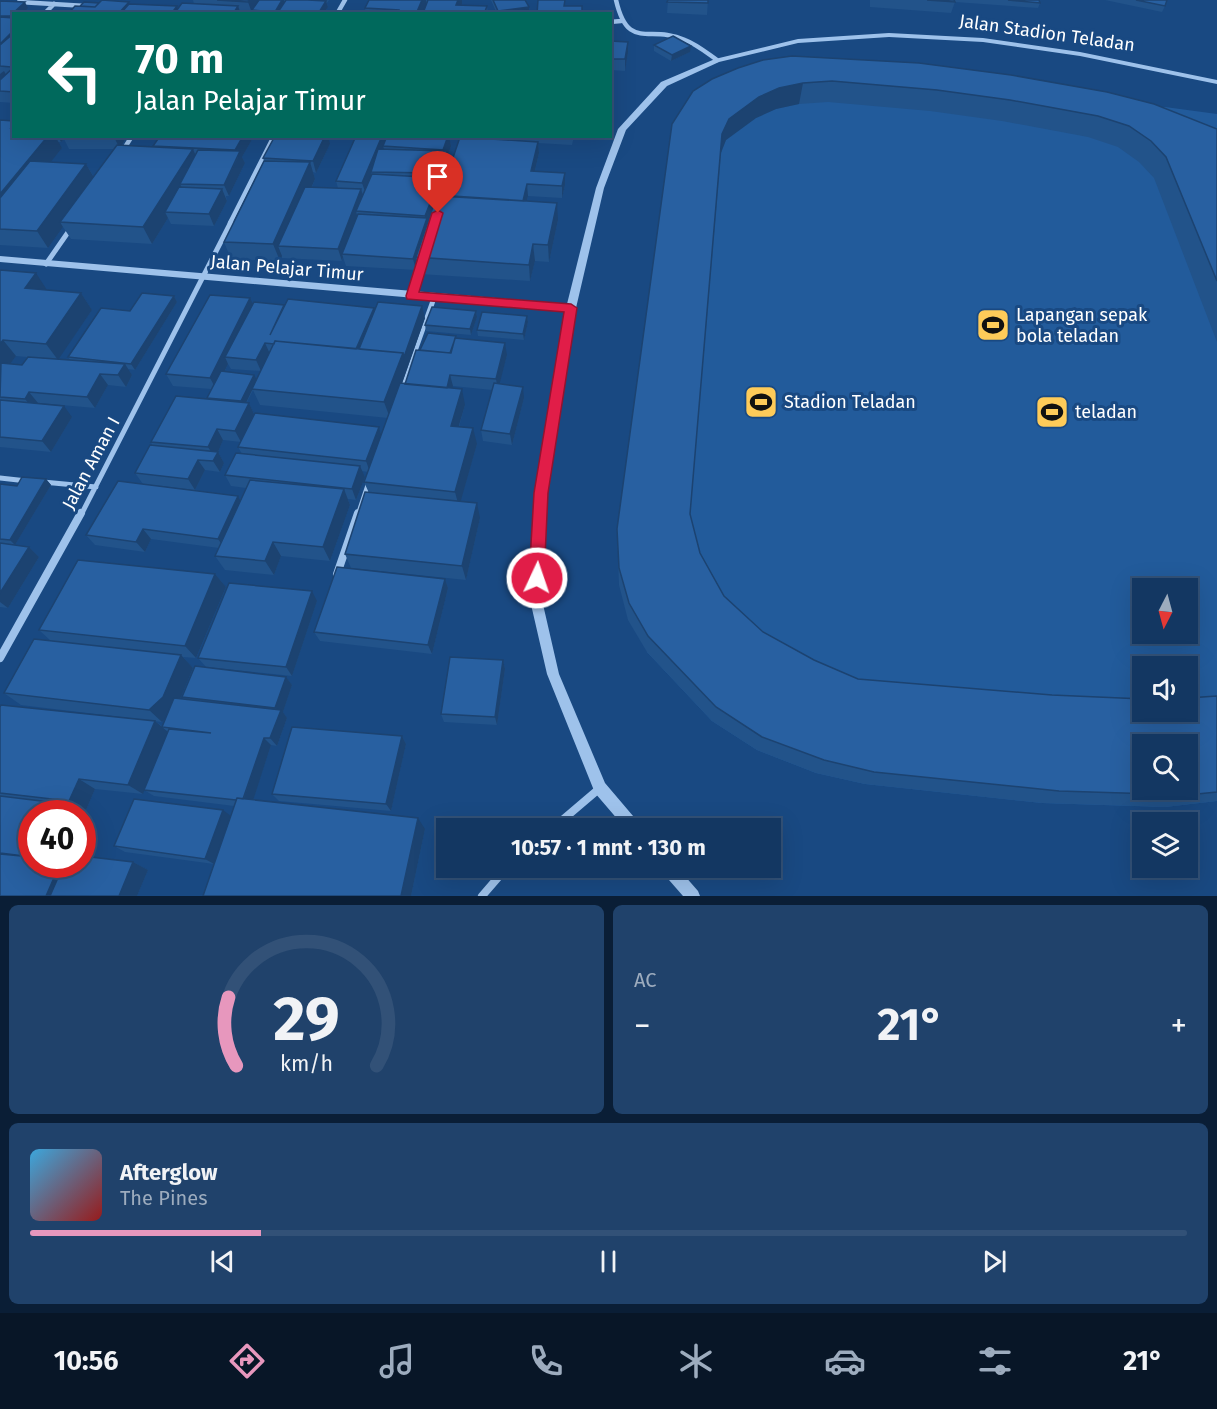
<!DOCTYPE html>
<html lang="id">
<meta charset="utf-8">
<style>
:root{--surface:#133762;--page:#20426b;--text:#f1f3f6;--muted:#9dacbe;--line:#325177;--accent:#e797bd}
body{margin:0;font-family:"Fira Sans",sans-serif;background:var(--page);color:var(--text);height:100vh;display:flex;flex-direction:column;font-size:22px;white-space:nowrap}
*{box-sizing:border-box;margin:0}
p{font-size:20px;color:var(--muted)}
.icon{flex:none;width:33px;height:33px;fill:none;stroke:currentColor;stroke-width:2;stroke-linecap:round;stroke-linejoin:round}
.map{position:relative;height:896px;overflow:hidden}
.side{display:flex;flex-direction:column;gap:9px;padding:9px;background:#0a1e36;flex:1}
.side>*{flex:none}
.banner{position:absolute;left:12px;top:12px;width:600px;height:126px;border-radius:0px;box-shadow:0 6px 24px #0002,0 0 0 2px var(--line);background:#00695c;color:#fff;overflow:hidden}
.needle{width:39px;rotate:186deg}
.buttons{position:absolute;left:1132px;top:578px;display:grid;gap:12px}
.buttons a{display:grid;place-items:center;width:66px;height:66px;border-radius:0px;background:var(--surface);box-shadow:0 6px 24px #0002,0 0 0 2px var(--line);font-size:30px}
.speed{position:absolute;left:18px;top:800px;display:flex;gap:12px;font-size:30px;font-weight:700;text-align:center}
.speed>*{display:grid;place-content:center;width:78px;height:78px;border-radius:50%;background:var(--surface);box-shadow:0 6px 24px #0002,0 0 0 2px var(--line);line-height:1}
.speed .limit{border:9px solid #d22;background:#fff;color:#111}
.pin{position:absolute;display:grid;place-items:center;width:51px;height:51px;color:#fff;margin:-62px -26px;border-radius:50% 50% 50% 0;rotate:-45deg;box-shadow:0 0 6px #0007}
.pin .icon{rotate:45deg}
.me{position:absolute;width:66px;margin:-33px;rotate:3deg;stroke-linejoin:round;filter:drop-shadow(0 0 4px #0008)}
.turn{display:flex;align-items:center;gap:21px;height:126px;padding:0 24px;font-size:27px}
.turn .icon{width:78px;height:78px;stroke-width:2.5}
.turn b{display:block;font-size:42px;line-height:51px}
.big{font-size:45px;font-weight:700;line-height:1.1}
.side .card{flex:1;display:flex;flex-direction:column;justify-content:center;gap:9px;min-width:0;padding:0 21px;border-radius:9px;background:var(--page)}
.side .dial{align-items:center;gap:0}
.dial svg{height:156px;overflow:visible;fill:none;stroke:var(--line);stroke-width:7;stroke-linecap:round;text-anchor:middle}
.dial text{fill:var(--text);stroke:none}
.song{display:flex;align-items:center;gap:18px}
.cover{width:72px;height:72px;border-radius:9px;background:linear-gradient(135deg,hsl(200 70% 55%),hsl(0 70% 35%))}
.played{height:6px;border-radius:3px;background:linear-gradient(90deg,var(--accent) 20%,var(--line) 20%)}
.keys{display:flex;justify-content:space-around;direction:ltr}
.heat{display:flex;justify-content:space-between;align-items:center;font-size:33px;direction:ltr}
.side .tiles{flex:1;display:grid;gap:9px;grid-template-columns:1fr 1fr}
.card:last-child{grid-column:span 2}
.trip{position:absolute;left:436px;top:818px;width:345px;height:60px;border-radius:0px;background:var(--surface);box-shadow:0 6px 24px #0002,0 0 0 2px var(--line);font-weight:700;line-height:60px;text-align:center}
.tabs{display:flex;height:96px;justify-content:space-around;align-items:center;background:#081627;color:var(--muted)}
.tabs .icon{width:42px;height:42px}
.tabs .active{color:var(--accent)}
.tabs b{font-size:27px;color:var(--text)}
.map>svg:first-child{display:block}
.green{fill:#225b9b;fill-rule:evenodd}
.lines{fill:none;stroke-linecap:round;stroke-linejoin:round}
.minor-far2{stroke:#9ec2eb;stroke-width:4.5}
.minor-far1{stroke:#9ec2eb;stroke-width:5}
.minor{stroke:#9ec2eb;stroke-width:8}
.tertiary{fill:#9ec2eb;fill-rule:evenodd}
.wall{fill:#22538a;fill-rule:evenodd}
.shaded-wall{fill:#1c4371}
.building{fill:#2860a1;stroke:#1c4371;stroke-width:1.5;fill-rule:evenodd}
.route{fill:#e11d48;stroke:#92132f;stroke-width:1.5}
.labels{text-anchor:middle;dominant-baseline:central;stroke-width:6;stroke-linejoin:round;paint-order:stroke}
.street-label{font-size:18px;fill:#fff;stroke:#194982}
.poi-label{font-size:18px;fill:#fff;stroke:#194982;text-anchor:start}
</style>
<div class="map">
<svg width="1217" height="896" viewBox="0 0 1217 896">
<rect width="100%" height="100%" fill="#194982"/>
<path class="green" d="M735,89L1165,107L1217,114V801L1165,807L1042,803L865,784L816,773L757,750L712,721L647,652L681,126ZM1143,588H1188V633H1143ZM1143,666H1188V711H1143ZM1143,744H1188V789H1143Z"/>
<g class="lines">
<path class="minor-far2" d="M616,0C628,52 649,24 685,40C696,44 707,53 717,60
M19,2L86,6
M44,14L54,4
M337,14L345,0
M610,22L621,21
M122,152L132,136
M230,223L274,136"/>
<path class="minor-far1" d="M46,264L71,228
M412,296L421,265
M401,390L434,298
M0,478L27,481
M43,482L96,487
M81,515L231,222
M358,515L369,482"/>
<path class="minor" d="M337,574L358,513
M0,658L81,513
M553,828L600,788
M482,896L507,867"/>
<path class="tertiary" d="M889,33L983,38L1080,52L1217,80V84L1080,56L983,42L889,37L798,43L719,62L667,86L626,130L604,188L576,308L546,493L542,600L559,674L605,783L639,823L641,828H625L595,793L547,674L530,600L536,493L566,311L0,262V256L567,304L596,188L618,129L661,82L715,59L798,39Z
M660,867H677L698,891L700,896H683L662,872Z"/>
</g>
<path class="wall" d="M193,0H329L327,3L328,7L323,14H253V11L252,13L241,12V14H68L80,6L99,3L129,4L178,9L194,4Z
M369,0H462V5L487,6L488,14H366L365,8Z
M491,0H525L529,7V14H497Z
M668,0H708L707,15L667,13Z
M870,0H1039L1040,3L1038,8L955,2L951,13L870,7Z
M1105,0H1167L1165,6L1162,12Z
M0,1L28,8L14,14V103L0,102Z
M610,41L628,42V53L625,71L610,70Z
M654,45L690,52L671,61L654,51Z
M763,60L1217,129V342L1154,178L1139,162L1118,147L1088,137L1002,121L930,111L828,102L799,104L776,109L756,118L726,140L721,153L690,514L700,553L724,596L763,632L814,660L858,679L1143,711L1217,696V801L1165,807L1042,803L865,784L816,773L757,750L712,721L647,652L628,620L619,585L617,529L672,124Z
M0,120L14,136H127L123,145L154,147L153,146L254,136L242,157L245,163L229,196H226L227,201L214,226L171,224L168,218L152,244L71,239L63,227L48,248L0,245ZM64,139L69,149H114L94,177L86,164L50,162L62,148L58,142H61Z
M332,136H449L451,146L448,155L449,163L444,179H440L442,189L509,140V136H574L572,145L538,143L539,153L535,171L565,185L562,198L528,196L527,201L558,220L549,262L535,261L530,281L420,274L418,264L416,270L346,266L343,257L342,261L282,258V256L280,261L231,259L224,242L264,161L263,158L330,144L316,173L313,172L315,179L312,187L338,188L336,181L355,138Z
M0,270L47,290L81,293L92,310L58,359L70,360L68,357L130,311L174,296L177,302L135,370L128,369L132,375L126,387L108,385L95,408L38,403L72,417L51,452L0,447ZM16,356L27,357L22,365L10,364Z
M253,304L284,305V307L375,311L425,318L402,383L405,384L420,350L457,339L507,355L499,384L524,398L512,445L483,441L481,430L492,390L453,386L452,388L465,405L459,427L477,444L460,502L480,518L466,580L351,568L345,554L369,493L364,482L368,472L362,471L365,477L356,500L348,499L350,505L330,561L281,556L274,575L225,570L215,556L219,548L151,539L145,552L95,545L86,535L238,496L240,500L246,488L231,486L225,475L242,454L238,447L241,442L223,440L218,452L224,463L220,472L205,470L195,490L143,484L135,473L152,445L151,442L207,399L211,389L173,386L166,374ZM228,364L231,369L261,371L257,380L225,371ZM253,390L260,405L388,418L381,435L379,427L254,414L249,403L247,402Z
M476,311L477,317L471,335L426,331L425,325Z
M527,316L528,322L524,340L478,336L477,330Z
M46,479L51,485L15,545L0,543V484L17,486Z
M0,543L29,547L39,557L8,608L0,607Z
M215,574L226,587L196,658L183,657L193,668L180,699H184L182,697L286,677L292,685L283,712L287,718L277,746L271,745L253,800L425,829L411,896H203L214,864L125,852L114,846L231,815L234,806L154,796L144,790L143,794L95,789L86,810H84L86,811L82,819V813L32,864L133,862L148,870L137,896H0V707L155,721L162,726L165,719L162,722L21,705L4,693L51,641L39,630Z
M445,579L448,588L432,654L320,641L314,632Z
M317,601L292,676L206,667L198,658Z
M503,660L505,669L497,725L444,722L441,714Z
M402,736L406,744L391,811L279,801L272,794Z"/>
<path class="shaded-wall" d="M249,0H259L260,1L252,13L248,2Z
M282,0H284L285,4L278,12V14H275V12Z
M422,0H426L427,6L423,14H416Z
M458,0H462V4L459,14L456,5Z
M326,1L328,7L323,14H318Z
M25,2L28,8L22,14H14L13,22L10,16Z
M177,6L179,14H171Z
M238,6L241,14H233Z
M529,7V12L498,14V11Z
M14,30V39L0,53V44Z
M628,42V53L625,71V59Z
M691,46L690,52L671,61L672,55Z
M4,71L10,82L0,91V74Z
M803,83L799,104L776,109L756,118L726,140L720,155L722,134L729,119L759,97L779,88Z
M48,136H55L62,148L9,214L0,201V194Z
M58,136H66L62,137L64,139L61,142Z
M115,136H127L120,149L114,137Z
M243,136H254L242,157L245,163L229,196L224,185L238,157L235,150Z
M325,136H328L330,144L316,173L313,161Z
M382,136H389L383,146L384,149L371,172L372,178L366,194L362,183Z
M448,136H449L451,146L448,155L449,163L444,179L442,167L445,158L443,150Z
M538,142L539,153L532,183L531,171Z
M193,149L200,166L180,184L184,192L165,212L168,218L152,244L143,227Z
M310,162L315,179L286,247L278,246L282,256L280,261L273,244Z
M86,164L96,181L60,222L63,227L48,248L37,231Z
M433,167L435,179L433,185L431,173Z
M565,173V185L562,198V186Z
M440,178L442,190L416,257L418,264L416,270L413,259L426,221L425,216Z
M527,184L528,196L523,218L522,206Z
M222,189L227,201L214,226L209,214Z
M361,189L365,201L356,211L358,219L342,254L343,257L342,261L338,249Z
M557,203L558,220L549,262L548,245Z
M533,244L535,261L530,281L529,265Z
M36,273L47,290L25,288Z
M81,293L92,310L58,360L46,344Z
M174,296L177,302L135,370L131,364Z
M250,298L256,310L225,357L228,364L216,389L210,378Z
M422,306L425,318L390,418L384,402L403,353Z
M374,308L377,319L363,354L355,352Z
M476,311L477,317L471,335L470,329Z
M527,316L528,322L524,340L523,334Z
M3,340L16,356L0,378V344Z
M265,343L270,354L261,371L256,360Z
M505,343L507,355L498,390L496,379Z
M125,364L132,375L126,387L118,375Z
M100,374L108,385L95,408L87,397Z
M254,375L257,380L244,407L241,401Z
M450,375L453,386L449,400L446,389Z
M523,387L524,398L512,445L510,434Z
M462,389L465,405L454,442L451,426Z
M29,392L38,403L34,410L25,399Z
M249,403L254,414L241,442L235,431Z
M64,406L72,417L51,452L42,441Z
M379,427L382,438L370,472L366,461Z
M473,428L477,444L459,507L455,492Z
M217,429L223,440L218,452L224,463L220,472L213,461L215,458L208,447Z
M198,460L205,470L195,490L188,479Z
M360,466L365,477L356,500L352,489Z
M46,479L51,485L15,545L10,540Z
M344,489L350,505L330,561L323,547Z
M238,496L244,507L225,549L218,539Z
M477,503L480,518L466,580L462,566Z
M143,529L151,539L145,552L136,542Z
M273,542L281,556L274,575L265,561Z
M29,547L39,557L8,608L0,602V593Z
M215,574L226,587L196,658L185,646Z
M445,579L448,588L432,654L428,645Z
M312,591L317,601L292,676L286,667Z
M181,655L193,668L176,709L162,722L149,710Z
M503,660L505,669L497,725L495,717Z
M286,677L292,685L283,712L287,718L277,746L270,738L279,713L275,708Z
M155,721L168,732L143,794L128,785Z
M402,736L406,744L391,811L386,804Z
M264,738L271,745L251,807L243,801Z
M79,779L95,789L86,810L69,801Z
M74,805L86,811L82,819V813H71Z
M223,810L231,816L214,864L205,859Z
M418,818L425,829L411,896H401Z
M133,862L148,870L137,896H119Z
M60,864H70L61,896H46Z"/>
<path class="building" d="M102,0L129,2L118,14H68L75,6L95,7Z
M217,0H249L248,2Z
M259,0H282L275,12L252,10Z
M286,0H308L326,1L318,14L278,12Z
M369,0H422L416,14H398L399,10L365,8Z
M428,0H458L456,5L487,6L484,14L423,13Z
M493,0H525L529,7L498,11Z
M538,0H565L564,6H582V14H537Z
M668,0H708V3L667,2Z
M927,0H954L955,2Z
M1008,0H1039L1040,3Z
M1136,0H1167L1165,6Z
M0,1L25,2L10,16H0Z
M84,2L99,3L95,7L80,6Z
M182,3L238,6L233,14H174Z
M129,4L177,6L171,14H120Z
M527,10L529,14L504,13Z
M0,17L14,18V30L0,44Z
M14,33V64L11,67L0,66V45Z
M673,36L691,46L672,55L654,45Z
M610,41L628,42L625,59H610Z
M792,56L919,63L1011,75L1107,92L1154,104L1217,129V281L1166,157L1151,141L1129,126L1098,116L1010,100L937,90L832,81L803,83L779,88L759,97L729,119L722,134L690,514L700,553L724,596L763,632L814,660L858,679L1052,695L1143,699V711H1188V698L1217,696V792L1187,795L1059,791L874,772L824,760L762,737L716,707L648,636L629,603L619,568L617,529L672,124L693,91L712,79L738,68L763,60ZM1143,744H1188V789H1143Z
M14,67V92L0,91V80Z
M0,120L14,121V126L11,128L14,129V136H48L0,194Z
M63,136H115L114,137Z
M160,136H243L235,150L153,146Z
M275,136H325L313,161L263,158Z
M356,136H382L362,183L336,181Z
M387,136H448L443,150L383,146Z
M460,137L538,142L531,171L565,173L562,186L527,184L523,201L440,196Z
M117,145L193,149L143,227L60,222Z
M378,149L447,151L442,167H433L431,173L371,172Z
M198,150L240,151L224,185L180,184Z
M30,161L86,164L37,231L0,229V198Z
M264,161L310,162L273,244L224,242Z
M372,174L440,178L425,216L356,211Z
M179,187L222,189L209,214L165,212Z
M305,187L361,189L338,249L278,246Z
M437,195L557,203L548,245L533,244L529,265L416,257Z
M358,214L427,218L413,259L342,254Z
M0,270L36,273L25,288L81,293L46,344L3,340L0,344Z
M142,293L174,296L131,364L68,357L101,308L130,311Z
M210,295L250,298L210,378L166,374Z
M288,299L374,308L356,349L275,341L274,344L265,343L256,360L225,357L254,302L284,305L270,335Z
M378,302L422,306L404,357L403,353L359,349Z
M432,307L476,311L470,329L425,325Z
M482,312L527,316L523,334L477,330Z
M428,333L456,336L450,353L420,350Z
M455,338L505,343L496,379L450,375L447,388L405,384L416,350L451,353Z
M275,341L403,353L384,402L252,389Z
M28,357L125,364L118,375L100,374L87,397L29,392L25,399L0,397L1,363L22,365Z
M221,371L254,375L241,401L207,398Z
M400,383L462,389L451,426L473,428L455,492L364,482Z
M494,383L523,387L510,434L481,430Z
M176,396L249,403L235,431L217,429L208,447L151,442Z
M0,400L64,406L42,441L0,437Z
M255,413L379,427L366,461L238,447Z
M150,445L218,452L213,461L198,460L188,479L135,473Z
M236,453L360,466L352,489L225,475Z
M22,477L46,479L10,540L0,539V484L17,486Z
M250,480L344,489L323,547L273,542L265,561L215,556Z
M118,481L238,496L218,539L143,529L136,542L86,535Z
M365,492L477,503L462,566L345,554Z
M0,543L29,547L0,593Z
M78,560L215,574L185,646L39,630Z
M337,567L445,579L428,645L314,632Z
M229,583L312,591L286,667L198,658Z
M34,639L181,655L163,697L149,710L4,693Z
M450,657L503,660L495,717L441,714Z
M195,666L286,677L275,708L182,697Z
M174,698L281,710L270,738H264L243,799L237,798L236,800L144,790L169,729L211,733L162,727Z
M1,705L155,721L128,785L79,779L69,801L0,793V707Z
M292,727L402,736L386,804L272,794Z
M0,796L74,805L71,813H32V857L0,853Z
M237,798L418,818L401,896H203Z
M134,799L223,810L205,859L114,846Z
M0,854L32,857V864H60L46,896H0Z
M82,856L133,862L119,896H50L64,864H82Z"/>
<path class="route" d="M438,210L443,213L419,292L571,304L577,308L548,493L544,578L542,583L537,585L531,583L529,578L534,493L564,312L407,299L406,296L432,213Z"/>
<defs>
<g id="stadium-square" transform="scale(1.725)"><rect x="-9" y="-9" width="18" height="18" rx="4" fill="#fecb59" stroke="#194982"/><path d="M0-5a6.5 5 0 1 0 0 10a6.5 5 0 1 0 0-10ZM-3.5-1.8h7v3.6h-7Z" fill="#111"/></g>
</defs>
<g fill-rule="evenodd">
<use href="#stadium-square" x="993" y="325"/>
<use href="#stadium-square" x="761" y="402"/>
<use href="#stadium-square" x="1052" y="412"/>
</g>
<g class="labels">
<g class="street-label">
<text transform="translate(1047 33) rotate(8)">Jalan Stadion Teladan</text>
<text transform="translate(287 268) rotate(5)">Jalan Pelajar Timur</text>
<text transform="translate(91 463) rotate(-62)">Jalan Aman I</text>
</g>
<g class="poi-label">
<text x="1016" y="315">Lapangan sepak<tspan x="1016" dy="21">bola teladan</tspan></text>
<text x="784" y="402">Stadion Teladan</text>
<text x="1075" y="412">teladan</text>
</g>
</g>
</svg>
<div class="buttons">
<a><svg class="needle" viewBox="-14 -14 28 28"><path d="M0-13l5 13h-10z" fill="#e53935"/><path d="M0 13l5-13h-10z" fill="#9dacbe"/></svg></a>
<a><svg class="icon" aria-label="sound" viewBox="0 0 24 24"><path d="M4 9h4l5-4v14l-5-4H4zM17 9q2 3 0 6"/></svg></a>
<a><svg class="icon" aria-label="search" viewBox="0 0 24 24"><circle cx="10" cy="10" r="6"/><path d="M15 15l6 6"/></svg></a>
<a><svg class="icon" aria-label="layers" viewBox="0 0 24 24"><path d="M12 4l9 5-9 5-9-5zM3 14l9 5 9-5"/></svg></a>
</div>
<div class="speed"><div class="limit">40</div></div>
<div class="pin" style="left:438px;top:213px;background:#d93025"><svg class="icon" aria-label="arrive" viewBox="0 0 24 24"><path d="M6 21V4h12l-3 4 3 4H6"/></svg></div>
<svg class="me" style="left:537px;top:578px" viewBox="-20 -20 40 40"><circle r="17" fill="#e11d48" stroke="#fff" stroke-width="3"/><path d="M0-11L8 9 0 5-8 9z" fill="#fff"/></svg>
<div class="trip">10:57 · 1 mnt · 130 m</div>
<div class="banner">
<div class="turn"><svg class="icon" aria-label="left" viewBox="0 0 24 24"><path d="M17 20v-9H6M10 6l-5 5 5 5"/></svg><div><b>70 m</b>Jalan Pelajar Timur</div></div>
</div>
</div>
<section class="side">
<div class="tiles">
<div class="card dial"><svg viewBox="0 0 100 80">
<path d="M14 69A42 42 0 1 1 86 69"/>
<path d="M14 69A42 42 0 0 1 10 34" stroke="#e797bd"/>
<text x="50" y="56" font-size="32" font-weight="700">29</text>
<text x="50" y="72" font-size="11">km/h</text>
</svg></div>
<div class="card"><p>AC</p>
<div class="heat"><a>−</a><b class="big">21°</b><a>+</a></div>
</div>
<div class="card">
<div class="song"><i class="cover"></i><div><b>Afterglow</b><p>The Pines</p></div></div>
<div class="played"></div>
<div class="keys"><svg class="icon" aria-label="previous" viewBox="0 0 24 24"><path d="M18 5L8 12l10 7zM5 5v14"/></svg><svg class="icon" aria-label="pause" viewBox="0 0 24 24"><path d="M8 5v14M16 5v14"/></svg><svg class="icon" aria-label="next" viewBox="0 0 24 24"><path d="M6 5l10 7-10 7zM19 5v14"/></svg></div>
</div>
</div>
</section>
<nav class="tabs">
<b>10:56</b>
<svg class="icon active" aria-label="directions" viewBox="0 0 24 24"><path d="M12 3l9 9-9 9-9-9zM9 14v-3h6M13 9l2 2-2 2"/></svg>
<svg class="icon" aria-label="music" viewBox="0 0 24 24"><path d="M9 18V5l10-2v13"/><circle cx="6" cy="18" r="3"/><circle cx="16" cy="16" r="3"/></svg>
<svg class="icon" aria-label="phone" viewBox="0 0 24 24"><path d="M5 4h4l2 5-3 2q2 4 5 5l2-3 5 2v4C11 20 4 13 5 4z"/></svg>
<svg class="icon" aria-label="climate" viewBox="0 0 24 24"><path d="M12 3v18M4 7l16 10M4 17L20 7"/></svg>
<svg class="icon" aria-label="car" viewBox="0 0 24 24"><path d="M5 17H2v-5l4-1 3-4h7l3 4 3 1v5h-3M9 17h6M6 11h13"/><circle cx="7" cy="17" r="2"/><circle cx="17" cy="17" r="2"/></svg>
<svg class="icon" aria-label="filters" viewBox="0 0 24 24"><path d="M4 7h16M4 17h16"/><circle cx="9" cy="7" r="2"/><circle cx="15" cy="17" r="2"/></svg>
<b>21°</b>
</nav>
